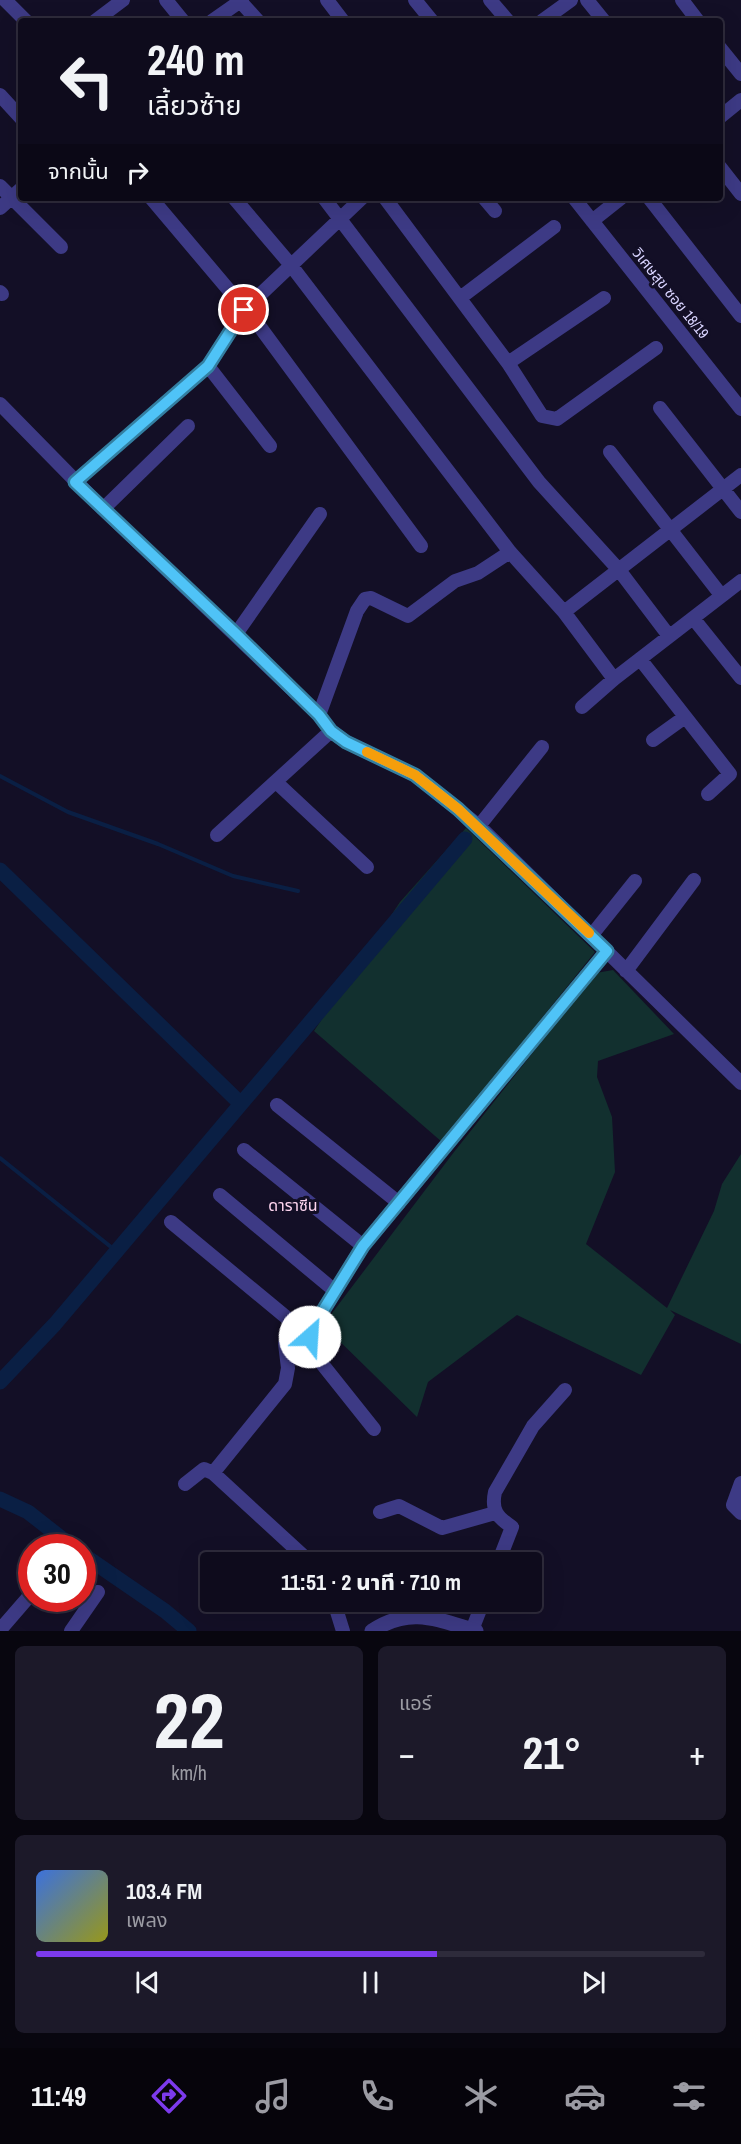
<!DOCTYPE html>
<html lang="th">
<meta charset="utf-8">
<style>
:root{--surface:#0e0b1c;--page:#1c1929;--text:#f1f3f6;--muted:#9b9ba3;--line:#2e2b3b;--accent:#7c3aed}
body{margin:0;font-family:"Archivo Narrow","Noto Sans Thai",sans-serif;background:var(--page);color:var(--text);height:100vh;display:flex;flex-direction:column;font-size:22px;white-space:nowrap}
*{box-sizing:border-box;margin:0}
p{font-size:20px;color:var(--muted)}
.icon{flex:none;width:33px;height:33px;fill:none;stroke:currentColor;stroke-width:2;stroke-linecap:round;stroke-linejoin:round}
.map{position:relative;height:1631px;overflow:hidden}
.panel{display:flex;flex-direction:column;gap:15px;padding:15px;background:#08060f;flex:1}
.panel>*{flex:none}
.top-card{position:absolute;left:18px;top:18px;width:705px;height:183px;border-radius:6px;box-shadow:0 6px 24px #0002,0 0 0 2px var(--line);background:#0e0b1c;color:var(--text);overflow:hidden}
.speed{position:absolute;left:18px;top:1534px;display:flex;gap:12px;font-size:30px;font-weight:700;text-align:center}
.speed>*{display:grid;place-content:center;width:78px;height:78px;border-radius:50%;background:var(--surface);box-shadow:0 6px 24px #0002,0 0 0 2px var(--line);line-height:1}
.speed .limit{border:9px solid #d22;background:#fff;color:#111}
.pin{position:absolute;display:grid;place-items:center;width:51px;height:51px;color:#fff;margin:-26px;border:3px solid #fff;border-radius:50%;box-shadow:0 2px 6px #0007}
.me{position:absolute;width:66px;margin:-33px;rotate:26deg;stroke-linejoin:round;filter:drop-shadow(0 0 4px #0008)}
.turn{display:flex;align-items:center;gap:21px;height:126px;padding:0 30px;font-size:27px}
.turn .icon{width:78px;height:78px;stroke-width:2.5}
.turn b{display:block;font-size:42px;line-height:51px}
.then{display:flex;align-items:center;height:57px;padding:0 30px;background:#0003;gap:12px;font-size:22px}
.big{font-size:45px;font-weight:800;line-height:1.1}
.panel .card{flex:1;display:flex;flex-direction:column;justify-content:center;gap:9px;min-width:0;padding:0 21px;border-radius:9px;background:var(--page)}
.panel .dial{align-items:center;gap:0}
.dial b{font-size:78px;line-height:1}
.song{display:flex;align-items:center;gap:18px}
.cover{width:72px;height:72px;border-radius:9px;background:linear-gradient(135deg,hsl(220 70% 55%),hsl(60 70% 35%))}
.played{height:6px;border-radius:3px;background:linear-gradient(90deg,var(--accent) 60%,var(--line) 60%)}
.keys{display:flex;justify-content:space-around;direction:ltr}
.heat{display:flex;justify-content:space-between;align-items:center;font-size:33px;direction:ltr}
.panel .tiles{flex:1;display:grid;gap:15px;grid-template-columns:1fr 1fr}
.card:last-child{grid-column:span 2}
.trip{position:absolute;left:200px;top:1552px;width:342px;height:60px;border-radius:6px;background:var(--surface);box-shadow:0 6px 24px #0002,0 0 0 2px var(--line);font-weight:800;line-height:60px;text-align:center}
.dock{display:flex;height:96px;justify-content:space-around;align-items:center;background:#06040b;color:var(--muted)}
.dock .icon{width:42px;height:42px}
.dock .active{color:var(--accent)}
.dock b{font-size:27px;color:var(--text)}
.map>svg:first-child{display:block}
.green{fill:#12302f}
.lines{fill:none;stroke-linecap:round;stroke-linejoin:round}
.stream{stroke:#0a1f44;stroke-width:4}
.canal{stroke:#0a1f44;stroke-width:15}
.minor{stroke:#3d3a85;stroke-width:14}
.tertiary{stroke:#3d3a85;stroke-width:15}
.route-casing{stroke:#337fa1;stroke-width:15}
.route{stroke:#4fc3f7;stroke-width:10}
.slow{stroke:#f59e0b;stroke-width:10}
.labels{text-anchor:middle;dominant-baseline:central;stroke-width:6;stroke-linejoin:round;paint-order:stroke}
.street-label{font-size:15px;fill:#d9d4ff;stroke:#130f26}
.neighbourhood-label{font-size:16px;fill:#ffd6f0;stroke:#130f26}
</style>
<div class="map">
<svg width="741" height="1631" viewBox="0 0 741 1631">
<rect width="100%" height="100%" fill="#130f26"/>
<path class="green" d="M466,828L595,952L442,1142L314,1031L400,902Z
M613,970L674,1034L598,1061L597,1077L612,1117L615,1172L586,1244L667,1308L714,1211L722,1184L741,1154V1344L670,1310L675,1315L641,1375L517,1315L428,1382L417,1417L323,1325L454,1152L596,973Z"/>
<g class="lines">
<path class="stream" d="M0,776L68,812L158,844L233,876L298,891
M0,1158L116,1251"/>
<path class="canal" d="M0,870L240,1103
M0,1382L55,1324L465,839
M0,1499L28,1512L74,1548
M82,1554L165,1611L189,1631"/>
<path class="minor" d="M5,0L26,21
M166,0L183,21
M327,0L343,21
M415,0L432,21
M490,0L508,21
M587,0L604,21
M682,0L698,21
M240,1L258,21
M95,21L123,0
M212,21L242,0
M542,21L571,0
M720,48L741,74
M0,95L21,118
M720,117L741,100
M720,167L741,194
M0,186L61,247
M151,198L260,327L421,546
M234,198L290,264L510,552L564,612L614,679L741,581
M324,198L539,482L619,570L669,636
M385,198L508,363L542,416L557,419L656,348
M484,198L495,211
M574,198L741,409
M649,198L741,316
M0,208L21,189
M592,221L621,198
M0,292L2,294
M460,298L554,227
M508,363L604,298
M208,366L270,446
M0,404L103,509L319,715L331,731L346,742L415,775L479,826L741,1083
M660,408L741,512
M610,452L721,595
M75,482L208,366L244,310L362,198
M103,509L188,426
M564,612L741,475
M693,618L741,678
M236,634L320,514
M640,659L730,774L708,794
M582,707L614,679
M319,715L357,611L365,599L371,598L408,616L455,581L478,573L510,552
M653,740L685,717
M276,782L367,867
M479,826L542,747
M217,835L331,731
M591,936L635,881
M626,971L694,880
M277,1105L399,1203
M244,1150L363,1246
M220,1195L335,1291
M171,1222L310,1337
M374,1429L319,1360L309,1343L311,1330L363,1246L607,951
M213,1473L285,1384L288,1368L285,1344L295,1324
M741,1483L733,1505L741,1513
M185,1484L204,1469L213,1473L311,1563
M380,1512L399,1506L442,1528L495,1513
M498,1563L512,1527C497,1517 491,1510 495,1492L533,1426L565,1390
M334,1602L343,1631
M0,1630L32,1593
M472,1630L483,1602
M71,1631L98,1592"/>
<path class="tertiary" d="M372,1631C410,1606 436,1619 476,1631"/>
</g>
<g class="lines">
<g class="route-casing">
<path id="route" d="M244,310L208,366L75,482L236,634L319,715L331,731L346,742L415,775L458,809L607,951L363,1246L311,1330L310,1337"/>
</g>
<use href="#route" class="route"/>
<path class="slow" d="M367,752L415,775L458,809L589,933"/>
</g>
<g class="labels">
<g class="street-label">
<text transform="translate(671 293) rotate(51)">วิเศษสุข ซอย 18/19</text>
</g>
<g class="neighbourhood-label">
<text x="293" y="1205">ดาราซีน</text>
</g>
</g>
</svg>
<div class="speed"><div class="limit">30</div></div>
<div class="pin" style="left:244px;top:310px;background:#d93025"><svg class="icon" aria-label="arrive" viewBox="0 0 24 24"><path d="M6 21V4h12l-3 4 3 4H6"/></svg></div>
<svg class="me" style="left:310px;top:1337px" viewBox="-20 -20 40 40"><circle r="19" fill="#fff"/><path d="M0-13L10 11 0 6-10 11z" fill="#4fc3f7"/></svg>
<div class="trip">11:51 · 2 นาที · 710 m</div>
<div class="top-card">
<div class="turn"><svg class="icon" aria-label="left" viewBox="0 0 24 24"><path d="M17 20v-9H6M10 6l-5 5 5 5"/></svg><div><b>240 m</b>เลี้ยวซ้าย</div></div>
<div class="then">จากนั้น<svg class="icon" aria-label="right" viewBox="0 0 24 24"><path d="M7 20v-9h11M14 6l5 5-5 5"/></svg></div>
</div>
</div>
<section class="panel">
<div class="tiles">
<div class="card dial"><b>22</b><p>km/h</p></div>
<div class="card"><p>แอร์</p>
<div class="heat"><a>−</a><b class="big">21°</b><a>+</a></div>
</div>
<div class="card">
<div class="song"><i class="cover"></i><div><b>103.4 FM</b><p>เพลง</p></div></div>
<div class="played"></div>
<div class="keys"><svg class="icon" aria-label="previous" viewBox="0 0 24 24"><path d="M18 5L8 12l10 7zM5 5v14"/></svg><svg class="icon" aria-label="pause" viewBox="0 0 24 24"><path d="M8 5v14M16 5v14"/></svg><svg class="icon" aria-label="next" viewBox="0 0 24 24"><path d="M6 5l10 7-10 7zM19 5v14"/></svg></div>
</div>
</div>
</section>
<nav class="dock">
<b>11:49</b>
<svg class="icon active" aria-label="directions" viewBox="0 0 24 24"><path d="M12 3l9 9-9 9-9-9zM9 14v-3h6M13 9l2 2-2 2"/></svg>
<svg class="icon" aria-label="music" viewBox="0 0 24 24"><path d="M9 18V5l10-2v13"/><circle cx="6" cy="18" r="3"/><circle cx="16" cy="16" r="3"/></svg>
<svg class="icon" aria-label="phone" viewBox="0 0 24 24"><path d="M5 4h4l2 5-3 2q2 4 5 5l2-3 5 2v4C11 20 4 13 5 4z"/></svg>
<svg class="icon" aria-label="climate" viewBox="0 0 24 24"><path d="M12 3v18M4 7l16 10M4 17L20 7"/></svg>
<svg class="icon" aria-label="car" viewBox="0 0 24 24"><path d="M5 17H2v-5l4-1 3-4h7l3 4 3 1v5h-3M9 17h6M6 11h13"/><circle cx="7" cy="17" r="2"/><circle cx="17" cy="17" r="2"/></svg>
<svg class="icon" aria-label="filters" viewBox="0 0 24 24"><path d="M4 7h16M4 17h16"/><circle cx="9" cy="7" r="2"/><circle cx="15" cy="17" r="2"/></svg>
</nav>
